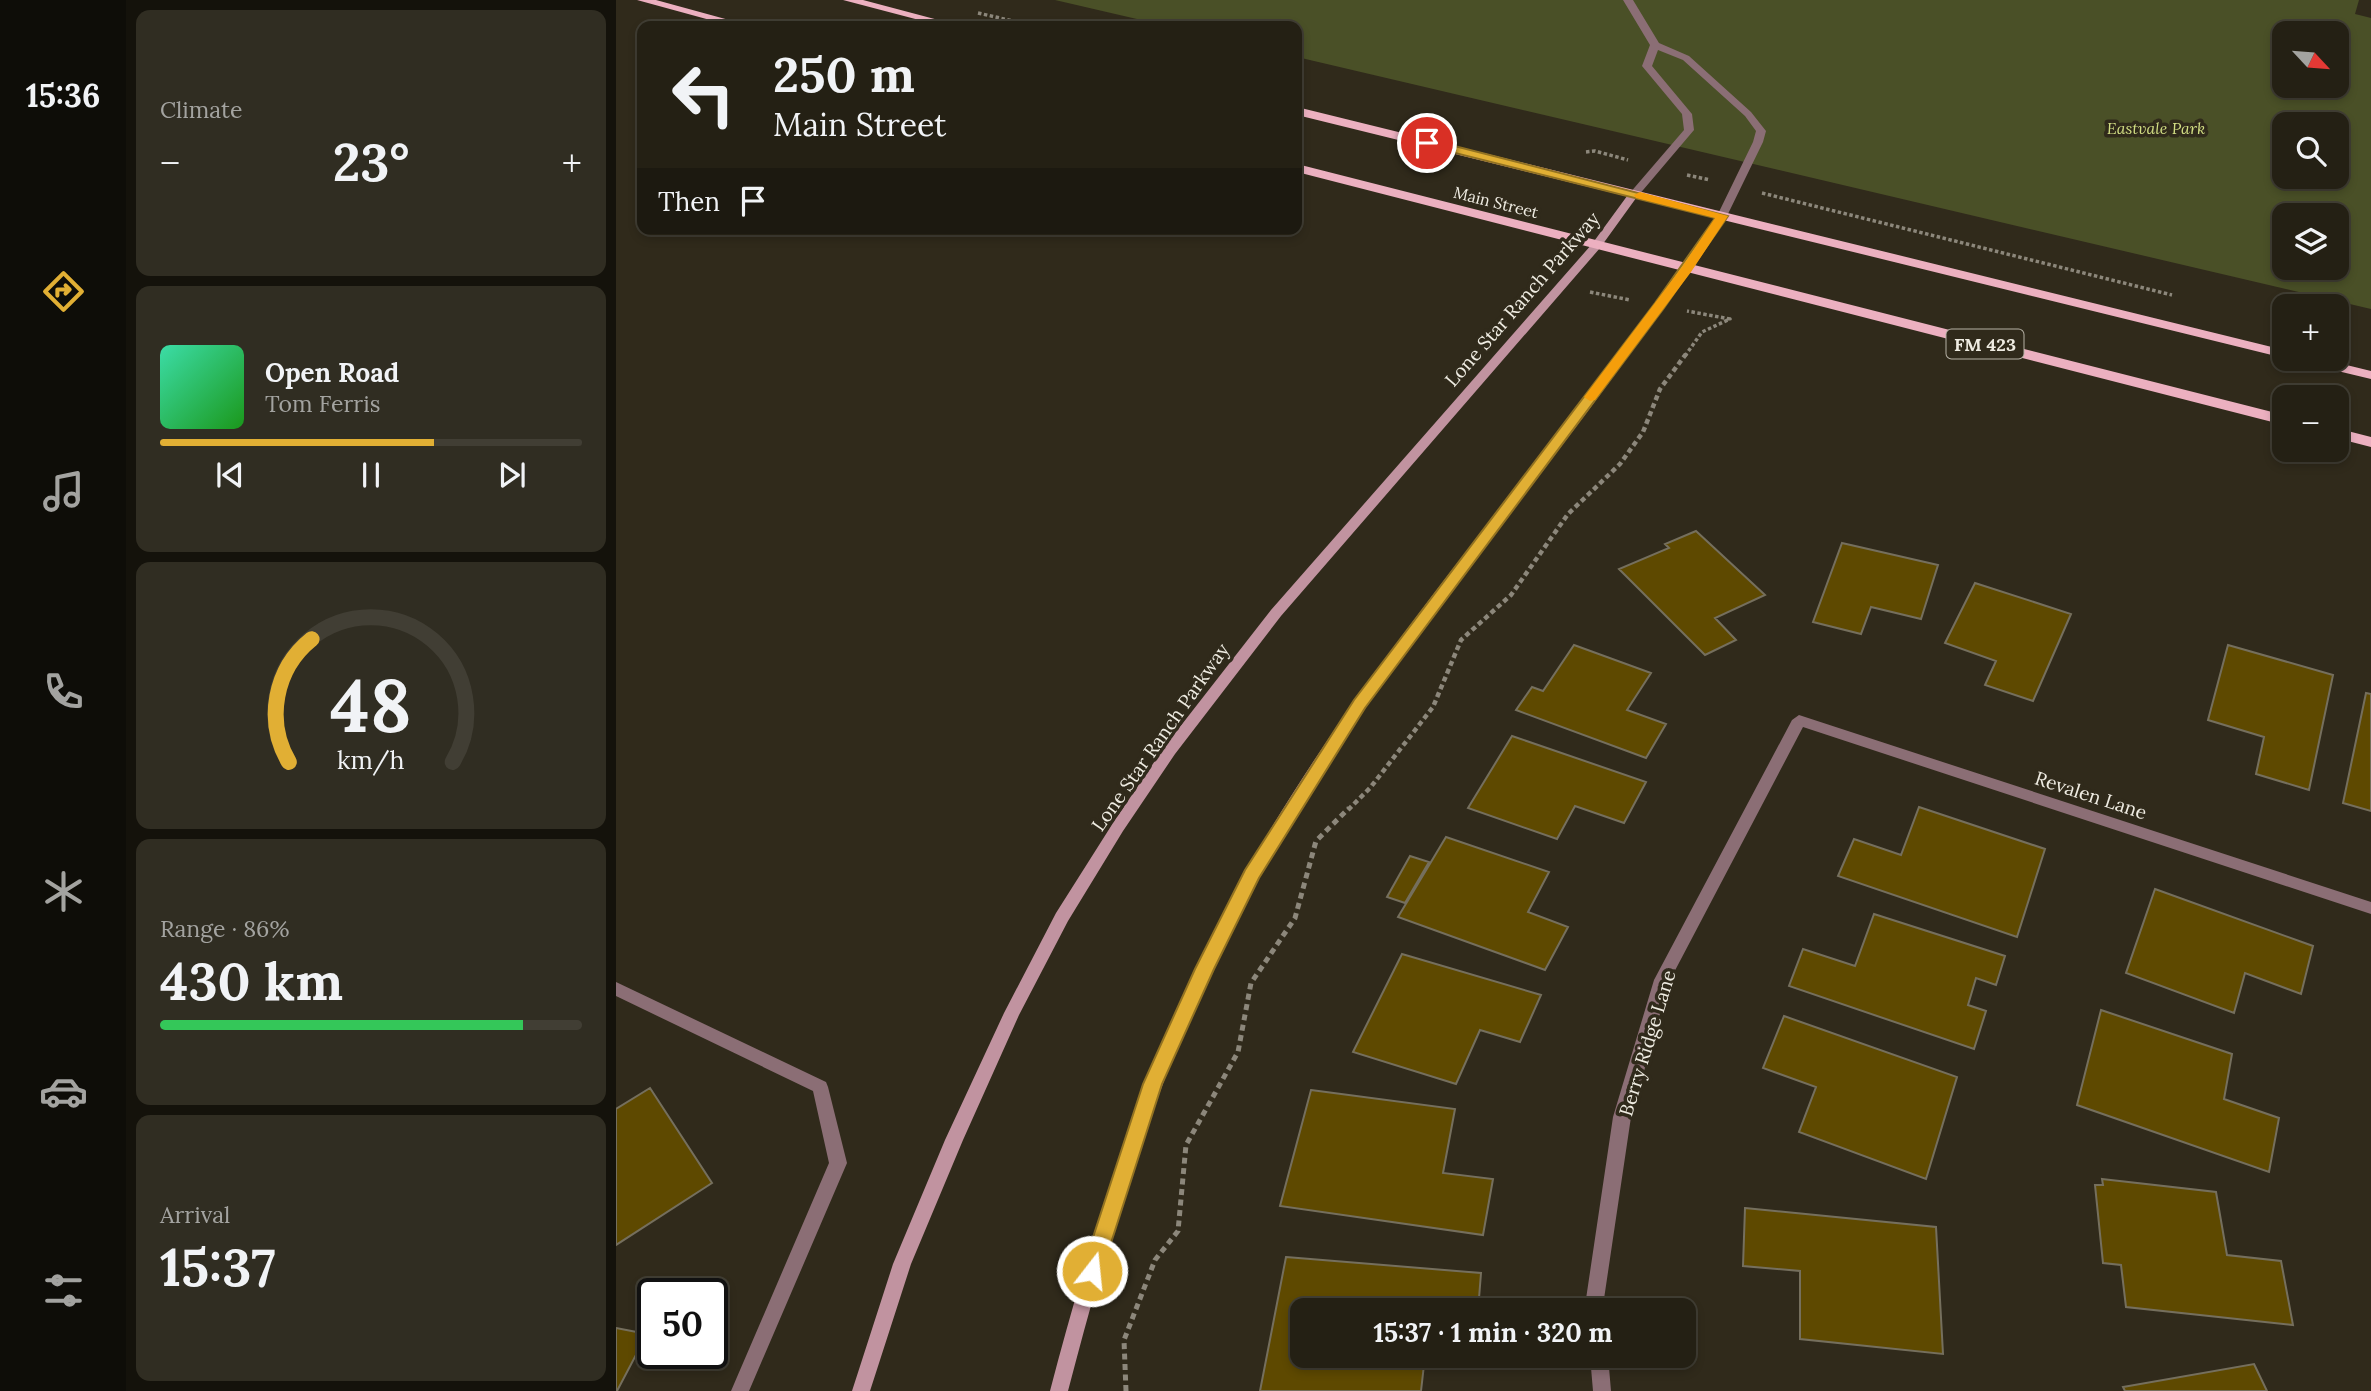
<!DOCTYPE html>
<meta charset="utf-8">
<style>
:root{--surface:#242014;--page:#302d22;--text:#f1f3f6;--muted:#a3a3a0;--line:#413e34;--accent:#e1af34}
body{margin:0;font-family:Lora,serif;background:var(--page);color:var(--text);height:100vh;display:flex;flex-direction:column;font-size:26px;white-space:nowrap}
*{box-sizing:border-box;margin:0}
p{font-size:23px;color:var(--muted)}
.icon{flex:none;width:38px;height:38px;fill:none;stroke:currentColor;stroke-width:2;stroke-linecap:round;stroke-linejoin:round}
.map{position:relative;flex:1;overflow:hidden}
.sheet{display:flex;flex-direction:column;gap:10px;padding:10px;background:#14120b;width:490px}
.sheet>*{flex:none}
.guide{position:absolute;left:21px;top:21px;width:665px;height:214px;border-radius:14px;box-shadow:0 4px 10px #0003,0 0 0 2px var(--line);background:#242014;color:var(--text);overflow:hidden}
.needle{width:46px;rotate:116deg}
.fabs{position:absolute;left:1656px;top:21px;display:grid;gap:14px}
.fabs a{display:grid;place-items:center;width:77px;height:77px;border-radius:14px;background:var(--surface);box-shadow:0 4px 10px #0003,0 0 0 2px var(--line);font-size:35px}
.speed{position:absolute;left:21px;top:1278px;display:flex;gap:14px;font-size:35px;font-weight:700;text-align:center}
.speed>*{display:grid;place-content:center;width:91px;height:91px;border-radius:50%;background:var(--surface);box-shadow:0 4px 10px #0003,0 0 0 2px var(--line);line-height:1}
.speed .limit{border:4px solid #111;border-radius:10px;background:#fff;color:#111}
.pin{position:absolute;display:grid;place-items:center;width:60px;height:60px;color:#fff;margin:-30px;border:4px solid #fff;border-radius:50%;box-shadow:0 2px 7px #0007}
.me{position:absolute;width:77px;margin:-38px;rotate:16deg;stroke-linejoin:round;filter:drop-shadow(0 0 5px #0008)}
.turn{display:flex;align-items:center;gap:24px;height:147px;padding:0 21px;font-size:32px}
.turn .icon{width:91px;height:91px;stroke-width:2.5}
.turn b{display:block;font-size:49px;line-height:60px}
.then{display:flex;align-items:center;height:66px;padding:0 21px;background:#0003;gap:14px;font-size:26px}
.big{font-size:52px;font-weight:800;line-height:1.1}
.sheet .widget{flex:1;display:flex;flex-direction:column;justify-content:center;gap:10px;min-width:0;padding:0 24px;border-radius:14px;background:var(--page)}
.sheet .dial{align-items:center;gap:0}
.dial svg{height:182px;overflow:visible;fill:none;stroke:var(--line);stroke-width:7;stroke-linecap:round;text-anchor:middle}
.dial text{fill:var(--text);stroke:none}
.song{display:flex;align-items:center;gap:21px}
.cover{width:84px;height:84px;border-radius:10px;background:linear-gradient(135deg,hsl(160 70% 55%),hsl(120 70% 35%))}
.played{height:7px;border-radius:4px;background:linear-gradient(90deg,var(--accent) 65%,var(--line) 65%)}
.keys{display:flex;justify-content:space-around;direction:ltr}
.heat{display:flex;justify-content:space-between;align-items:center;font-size:38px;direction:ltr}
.charge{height:10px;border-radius:5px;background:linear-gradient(90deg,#34c759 86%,var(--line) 0)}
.trip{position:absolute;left:674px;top:1298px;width:406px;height:70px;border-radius:14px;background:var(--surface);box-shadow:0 4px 10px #0003,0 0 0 2px var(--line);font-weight:800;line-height:70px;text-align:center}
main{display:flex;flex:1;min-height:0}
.tabs{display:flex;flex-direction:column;width:126px;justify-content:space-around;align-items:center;background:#0e0d08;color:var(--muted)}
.tabs .icon{width:49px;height:49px}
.tabs .on{color:var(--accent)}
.tabs b{font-size:32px;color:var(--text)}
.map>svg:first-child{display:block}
.green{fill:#4a5027;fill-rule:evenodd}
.building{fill:#5e4900;stroke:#756f5d;stroke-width:2}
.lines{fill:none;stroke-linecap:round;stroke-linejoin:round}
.path-far2{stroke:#8c877b;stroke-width:3.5;stroke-dasharray:3.5 2.5;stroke-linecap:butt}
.path-far1{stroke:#8c877b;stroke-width:4.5;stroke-dasharray:5 3.5;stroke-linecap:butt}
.path{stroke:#8c877b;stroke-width:5;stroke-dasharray:6 4.5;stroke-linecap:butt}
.lane{fill:#8b6e75;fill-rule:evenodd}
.street{fill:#8b6e75;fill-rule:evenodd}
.secondary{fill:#c193a0;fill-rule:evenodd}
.primary{fill:#ecb0c0;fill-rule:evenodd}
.route{fill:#e1af34;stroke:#927222;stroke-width:2}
.slow{fill:#f59e0b}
.labels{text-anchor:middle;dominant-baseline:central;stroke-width:7;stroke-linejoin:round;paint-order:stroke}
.far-park-label{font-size:16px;font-style:italic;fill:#d2de84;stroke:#302a1b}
.far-street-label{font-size:16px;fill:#efece2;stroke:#302a1b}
.shield{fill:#302a1b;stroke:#b6b2a6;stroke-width:2}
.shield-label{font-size:18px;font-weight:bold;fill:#efece2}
.street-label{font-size:19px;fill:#efece2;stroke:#302a1b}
</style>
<main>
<nav class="tabs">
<b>15:36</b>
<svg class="icon on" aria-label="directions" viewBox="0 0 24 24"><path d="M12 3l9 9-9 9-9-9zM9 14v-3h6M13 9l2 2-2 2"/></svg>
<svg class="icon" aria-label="music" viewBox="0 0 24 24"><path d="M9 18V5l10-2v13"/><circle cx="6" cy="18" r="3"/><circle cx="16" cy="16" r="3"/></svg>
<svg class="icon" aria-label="phone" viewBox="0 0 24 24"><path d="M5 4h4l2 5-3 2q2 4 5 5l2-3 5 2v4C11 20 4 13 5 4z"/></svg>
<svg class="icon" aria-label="climate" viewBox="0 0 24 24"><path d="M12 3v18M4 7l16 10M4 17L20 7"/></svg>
<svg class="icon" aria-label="car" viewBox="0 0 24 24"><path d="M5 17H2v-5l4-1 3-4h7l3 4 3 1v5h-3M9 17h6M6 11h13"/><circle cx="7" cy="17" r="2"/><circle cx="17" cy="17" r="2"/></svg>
<svg class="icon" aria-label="filters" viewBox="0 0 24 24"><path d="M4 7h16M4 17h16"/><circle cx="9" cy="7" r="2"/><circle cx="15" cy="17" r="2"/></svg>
</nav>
<section class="sheet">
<div class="widget"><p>Climate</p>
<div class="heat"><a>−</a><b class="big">23°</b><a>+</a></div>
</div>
<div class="widget">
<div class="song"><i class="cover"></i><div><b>Open Road</b><p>Tom Ferris</p></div></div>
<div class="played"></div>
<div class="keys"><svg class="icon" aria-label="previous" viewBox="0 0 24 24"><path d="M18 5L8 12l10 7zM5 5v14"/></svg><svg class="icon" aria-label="pause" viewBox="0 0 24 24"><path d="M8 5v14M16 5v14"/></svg><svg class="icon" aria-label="next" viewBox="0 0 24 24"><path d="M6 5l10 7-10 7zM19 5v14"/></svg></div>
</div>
<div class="widget dial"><svg viewBox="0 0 100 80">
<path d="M14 69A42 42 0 1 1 86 69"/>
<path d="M14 69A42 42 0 0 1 24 15" stroke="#e1af34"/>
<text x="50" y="56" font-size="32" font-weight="700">48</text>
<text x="50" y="72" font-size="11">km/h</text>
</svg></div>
<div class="widget"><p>Range · 86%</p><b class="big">430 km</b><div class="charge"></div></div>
<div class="widget"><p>Arrival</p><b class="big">15:37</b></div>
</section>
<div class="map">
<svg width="1755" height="1391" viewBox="0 0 1755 1391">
<rect width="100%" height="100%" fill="#302a1b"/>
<path class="green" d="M439,0H1743L1739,14L1755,18V309L681,57V26H551ZM1668,33H1720V86H1668ZM1668,124H1720V177H1668ZM1668,215H1720V268H1668Z"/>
<path class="building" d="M1080,531L1149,595L1099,618L1120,640L1089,655L1003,569L1053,548L1049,544Z
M1226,543L1322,565L1305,619L1255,607L1245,634L1197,622Z
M1359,583L1455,614L1417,701L1369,685L1380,661L1329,643Z
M958,645L1035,673L1011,710L1050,724L1030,758L900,710L916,687L927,691Z
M1612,645L1717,675L1693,790L1640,774L1648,737L1592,720Z
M1750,693L1755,694V811L1727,803Z
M896,736L1030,782L1008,823L959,806L941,839L852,808Z
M1303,807L1429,849L1401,937L1222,876L1238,839L1285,855Z
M830,837L933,872L912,912L952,927L929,970L782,917Z
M794,856L813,862L789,903L771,897Z
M1539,889L1697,946L1685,994L1629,973L1618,1013L1510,973Z
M1258,914L1389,956L1380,985L1360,978L1352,1005L1370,1011L1358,1049L1173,986L1187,949L1239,966Z
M786,954L925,995L904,1042L864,1030L840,1084L737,1052Z
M1485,1010L1616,1054L1608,1099L1663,1118L1653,1172L1461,1105Z
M1168,1016L1341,1077L1310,1179L1183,1132L1200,1087L1147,1068Z
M34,1088L96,1183L0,1245V1109Z
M695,1090L839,1109L827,1173L877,1179L867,1235L664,1206Z
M1486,1179L1600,1192L1611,1255L1665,1261L1677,1325L1510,1307L1505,1265L1487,1263L1479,1185H1487Z
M1129,1208L1320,1227L1327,1354L1184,1339V1271L1127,1266Z
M670,1257L865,1273L862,1311H686V1356H809L805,1391H644Z
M0,1328L31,1334L1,1391H0Z
M1638,1364L1651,1391H1509L1507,1387Z"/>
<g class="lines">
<path class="path-far2" d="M362,13L419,26
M970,152L979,151L1012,160
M1071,175L1094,180
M1146,193L1556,295
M974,292L1014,300
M1069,356L1086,332L1114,319L1071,311"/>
<path class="path-far1" d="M732,810L754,788L817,707L845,640L895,595L952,514L1004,464L1027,432L1044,389L1070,354"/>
<path class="path" d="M510,1391L508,1340L539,1260L562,1231L570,1145L622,1052L635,983L679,918L700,841L733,808"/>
<path class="lane" d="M1007,0H1017L1043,43L1073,56L1135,112L1150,131L1147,142L1110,218H1102L1101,216L1137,142L1140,131L1129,116L1067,60L1042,50L1036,66L1076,114L1078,130L1022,196H1014L1013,194L1068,130L1066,114L1026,66L1034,45Z
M0,982L210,1082L212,1087L231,1163L133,1391H115L213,1163L197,1091L0,996Z"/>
<path class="street" d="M1183,715L1755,902V914L1187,727L1054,980L1015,1117L988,1299L989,1311H971L970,1299L997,1117L1038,980L1176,720Z
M974,1356H992L995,1391H977Z"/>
<path class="secondary" d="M1018,191L1023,194L984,248L665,616L559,754L507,831L452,921L403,1015L347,1140L295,1264L254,1391H236L277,1264L329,1140L388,1013L440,913L497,823L549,746L655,610L976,244L1014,192Z
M1106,213L1111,216C1053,301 993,384 931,465C829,599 723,732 641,879C552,1040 498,1214 452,1391H434C481,1211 539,1035 630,872C711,726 817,595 919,463C983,382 1044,299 1102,214Z"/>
<path class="primary" d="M21,0H40L135,26H116Z
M227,0H247L345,26H326Z
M681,107L1668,350V358L681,115Z
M681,164L1668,415V425L681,172Z
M1682,359H1706L1755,371V379L1684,362Z
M1720,428L1755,437V447L1720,438Z"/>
</g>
<path class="route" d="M811,139L1112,216L1048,308L749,708L643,878L598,969L546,1084L486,1271L483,1278L476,1281L469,1278L466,1271L527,1084L579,969L629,870L738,700L1039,303L1099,218L807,145V140Z"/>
<path class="slow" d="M1024,192L1112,216L1075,272L979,400L974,401L968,397L1066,267L1099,218L1020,198L1018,195Z"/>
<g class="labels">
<g class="far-park-label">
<text x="1540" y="128">Eastvale Park</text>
</g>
<g class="far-street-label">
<text transform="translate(880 202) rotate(14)">Main Street</text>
</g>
<rect class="shield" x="1330.5" y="329.5" width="77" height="29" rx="5"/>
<g class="shield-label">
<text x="1369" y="344">FM 423</text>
</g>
<g class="street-label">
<text transform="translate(906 299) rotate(-49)">Lone Star Ranch Parkway</text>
<text transform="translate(544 737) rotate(-55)">Lone Star Ranch Parkway</text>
<text transform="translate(1475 795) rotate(18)">Revalen Lane</text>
<text transform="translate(1031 1043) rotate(-73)">Berry Ridge Lane</text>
</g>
</g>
</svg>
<div class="fabs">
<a><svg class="needle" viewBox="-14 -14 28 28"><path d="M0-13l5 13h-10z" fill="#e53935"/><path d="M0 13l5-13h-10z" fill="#a3a3a0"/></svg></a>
<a><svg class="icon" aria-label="search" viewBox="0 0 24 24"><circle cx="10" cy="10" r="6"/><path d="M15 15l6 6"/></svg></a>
<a><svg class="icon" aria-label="layers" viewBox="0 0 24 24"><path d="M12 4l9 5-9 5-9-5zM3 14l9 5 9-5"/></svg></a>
<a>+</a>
<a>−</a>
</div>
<div class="speed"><div class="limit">50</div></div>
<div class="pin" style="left:811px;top:143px;background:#d93025"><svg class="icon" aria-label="arrive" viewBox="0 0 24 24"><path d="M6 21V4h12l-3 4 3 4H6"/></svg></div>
<svg class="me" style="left:476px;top:1271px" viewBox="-20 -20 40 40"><circle r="17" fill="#e1af34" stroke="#fff" stroke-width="3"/><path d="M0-11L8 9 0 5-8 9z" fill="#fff"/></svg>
<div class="trip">15:37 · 1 min · 320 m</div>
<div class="guide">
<div class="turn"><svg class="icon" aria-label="left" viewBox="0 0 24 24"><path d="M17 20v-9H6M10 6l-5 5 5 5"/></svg><div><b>250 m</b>Main Street</div></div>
<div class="then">Then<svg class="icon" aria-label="arrive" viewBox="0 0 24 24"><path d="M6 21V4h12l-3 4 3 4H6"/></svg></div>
</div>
</div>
</main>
